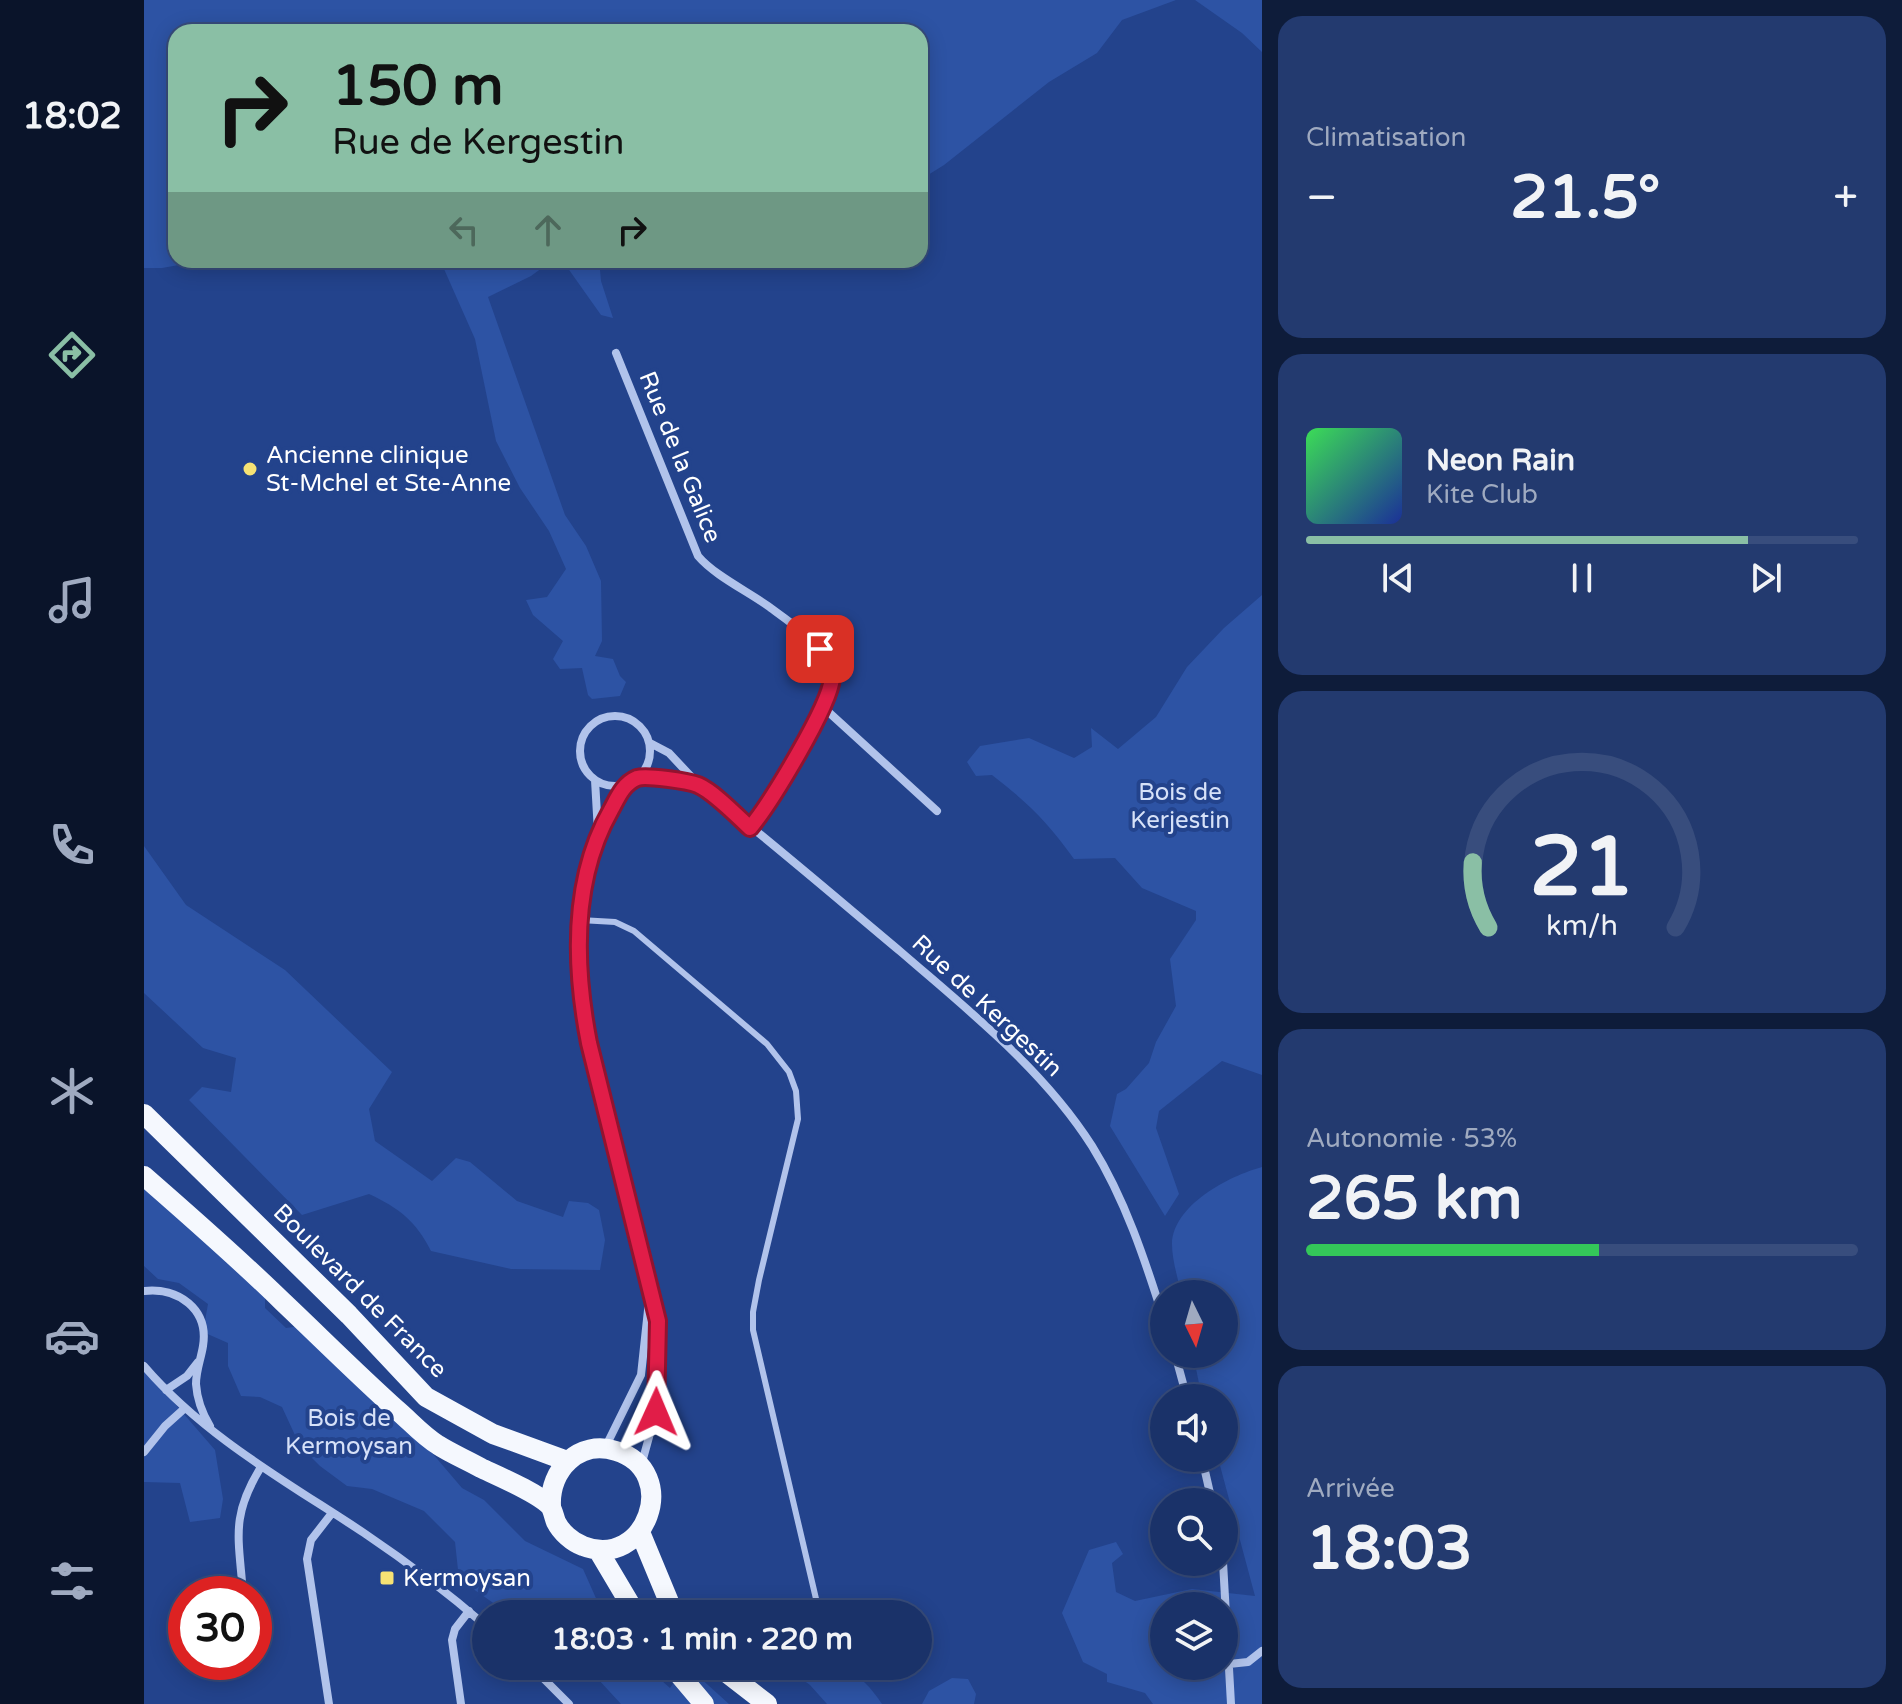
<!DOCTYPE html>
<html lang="fr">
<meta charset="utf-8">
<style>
:root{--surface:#1a3269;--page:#233a6f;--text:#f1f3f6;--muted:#9faac0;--line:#384d7d;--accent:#8abfa5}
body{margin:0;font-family:"Varela Round",sans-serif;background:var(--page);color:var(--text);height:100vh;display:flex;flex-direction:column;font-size:30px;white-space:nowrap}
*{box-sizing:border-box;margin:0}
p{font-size:26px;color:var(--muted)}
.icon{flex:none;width:44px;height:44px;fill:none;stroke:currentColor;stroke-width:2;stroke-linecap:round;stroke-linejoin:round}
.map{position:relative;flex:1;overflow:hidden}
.panel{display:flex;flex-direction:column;gap:16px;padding:16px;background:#0e1c3a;width:640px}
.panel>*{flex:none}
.hud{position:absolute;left:24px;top:24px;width:760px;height:244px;border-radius:24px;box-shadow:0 4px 20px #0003,0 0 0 2px var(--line);background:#8abfa5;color:#111;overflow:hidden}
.needle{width:52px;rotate:175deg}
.tools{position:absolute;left:1006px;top:1280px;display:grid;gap:16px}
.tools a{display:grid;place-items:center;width:88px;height:88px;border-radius:50%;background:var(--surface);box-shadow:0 4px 20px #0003,0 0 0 2px var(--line);font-size:40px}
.speed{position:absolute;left:24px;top:1576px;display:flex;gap:16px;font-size:40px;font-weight:700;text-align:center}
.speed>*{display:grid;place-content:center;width:104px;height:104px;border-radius:50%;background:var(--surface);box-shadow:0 4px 20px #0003,0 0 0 2px var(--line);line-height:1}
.speed .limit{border:12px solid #d22;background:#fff;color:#111}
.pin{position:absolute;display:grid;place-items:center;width:68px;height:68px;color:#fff;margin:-34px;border-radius:16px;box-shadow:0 4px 12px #0006}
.me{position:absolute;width:88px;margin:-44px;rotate:1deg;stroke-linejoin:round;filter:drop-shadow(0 0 6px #0008)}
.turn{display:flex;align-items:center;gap:28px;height:168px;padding:0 32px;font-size:36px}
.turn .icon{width:104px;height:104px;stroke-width:2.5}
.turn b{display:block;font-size:56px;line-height:68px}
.lanes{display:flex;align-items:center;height:76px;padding:0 32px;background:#0003;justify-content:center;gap:40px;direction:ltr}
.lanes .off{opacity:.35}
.big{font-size:60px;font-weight:700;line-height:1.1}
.panel .tile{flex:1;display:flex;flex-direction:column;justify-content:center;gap:12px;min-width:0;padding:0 28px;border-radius:24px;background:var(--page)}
.panel .dial{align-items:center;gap:0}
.dial svg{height:208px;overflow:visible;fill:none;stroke:var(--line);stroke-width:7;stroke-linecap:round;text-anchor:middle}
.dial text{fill:var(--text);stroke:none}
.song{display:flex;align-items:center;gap:24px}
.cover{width:96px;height:96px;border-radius:12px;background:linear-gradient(135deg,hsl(130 70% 55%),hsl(230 70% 35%))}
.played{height:8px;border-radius:4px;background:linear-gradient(90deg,var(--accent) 80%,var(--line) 80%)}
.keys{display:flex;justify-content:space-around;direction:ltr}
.heat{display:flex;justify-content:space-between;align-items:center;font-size:44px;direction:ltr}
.charge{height:12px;border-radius:6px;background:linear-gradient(90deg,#34c759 53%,var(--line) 0)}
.trip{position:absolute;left:328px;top:1600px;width:460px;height:80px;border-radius:40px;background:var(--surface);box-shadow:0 4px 20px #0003,0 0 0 2px var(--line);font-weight:700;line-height:80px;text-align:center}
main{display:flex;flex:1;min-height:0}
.dock{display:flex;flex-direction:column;width:144px;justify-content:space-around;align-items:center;background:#0a142a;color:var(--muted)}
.dock .icon{width:56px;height:56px}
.dock .on{color:var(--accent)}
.dock b{font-size:36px;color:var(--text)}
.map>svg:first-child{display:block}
.green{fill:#2d53a4;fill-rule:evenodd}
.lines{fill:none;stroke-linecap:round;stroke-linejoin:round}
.service{stroke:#b1c3eb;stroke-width:6}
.minor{stroke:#b1c3eb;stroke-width:8}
.tertiary{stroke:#b1c3eb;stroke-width:14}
.primary{stroke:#f5f8fe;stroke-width:20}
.route-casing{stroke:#92132f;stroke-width:20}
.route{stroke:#e11d48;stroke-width:14}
.poi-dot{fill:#f6e274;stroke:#23438c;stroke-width:3}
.labels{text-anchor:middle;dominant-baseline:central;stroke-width:8;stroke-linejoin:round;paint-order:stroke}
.poi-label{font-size:24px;fill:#fff;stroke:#23438c;text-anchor:start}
.street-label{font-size:24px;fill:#fff;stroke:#23438c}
.park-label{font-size:24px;fill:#d6e1f8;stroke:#23438c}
</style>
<main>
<nav class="dock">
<b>18:02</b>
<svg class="icon on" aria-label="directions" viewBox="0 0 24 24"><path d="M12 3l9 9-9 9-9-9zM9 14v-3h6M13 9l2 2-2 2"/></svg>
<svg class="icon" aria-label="music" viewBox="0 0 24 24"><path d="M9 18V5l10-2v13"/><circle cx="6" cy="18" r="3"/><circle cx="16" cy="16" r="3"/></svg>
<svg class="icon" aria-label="phone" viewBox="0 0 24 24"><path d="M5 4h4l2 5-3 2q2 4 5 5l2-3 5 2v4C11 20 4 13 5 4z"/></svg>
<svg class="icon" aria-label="climate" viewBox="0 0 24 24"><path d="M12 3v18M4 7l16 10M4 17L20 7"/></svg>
<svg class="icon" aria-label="car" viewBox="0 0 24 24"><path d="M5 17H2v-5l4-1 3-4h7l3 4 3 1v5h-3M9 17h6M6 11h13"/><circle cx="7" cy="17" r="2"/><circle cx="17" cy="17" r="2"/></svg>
<svg class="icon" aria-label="filters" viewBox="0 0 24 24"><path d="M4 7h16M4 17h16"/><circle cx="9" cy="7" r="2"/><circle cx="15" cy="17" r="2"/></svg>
</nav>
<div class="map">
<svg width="1118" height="1704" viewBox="0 0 1118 1704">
<rect width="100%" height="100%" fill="#23438c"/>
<path class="green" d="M0,0H1032L978,20L953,53L905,82L800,165L776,180V32H32V260H36L35,265L18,268H0Z
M1051,0H1118V52L1098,33Z
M296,260H493L456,270L457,281L469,318L457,315L423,267L402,265L387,276L344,297L421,515L442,546L457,581L458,641L451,656L469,659L476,676L482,682L476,696L448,699L444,695L438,668L416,669L409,659L419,641L389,615L382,600L403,597L422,569L405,531L376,488L352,441L331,339Z
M1118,595V1075L1078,1061L1015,1111L1012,1128L1035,1194L1021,1216L966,1126L973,1094L982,1089L1005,1063L1012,1042L1032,1006L1026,959L1052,920V911L998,888L971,858L930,859C904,822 883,802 848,775L832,776L823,762L836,746L885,738L930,758L948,747L947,728L974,749L1012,717L1043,667L1080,628Z
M0,846L42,905L141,970L248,1072L225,1109L231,1141L288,1181L312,1158L326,1162L373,1201L419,1217L425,1201L444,1203L455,1210L461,1240L456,1270L367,1269L287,1251C272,1221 255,1208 225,1194L158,1215L45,1100L58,1087L87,1092L92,1058L59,1048L0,993Z
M1118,1167V1704H1009L1001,1693L963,1682V1674L939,1662L918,1613L945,1550L972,1542L979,1554L968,1563L972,1592L991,1601L1048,1589L1111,1596L1074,1458H1080V1398H1058L1049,1354H1080V1294H1037C1034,1278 1028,1260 1028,1244C1029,1205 1085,1176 1118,1167ZM1020,1606H1080V1666H1020Z
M0,1184L121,1294V1308L142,1328L157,1326L283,1447L318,1488L340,1500L381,1541L439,1569L459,1614H365L315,1579L311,1542L280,1511L228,1489L203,1486L176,1466L156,1446L138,1407L116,1397L97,1396L84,1366V1343L59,1332L64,1304L35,1283L14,1279L0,1266Z
M0,1368L71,1450L79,1499L76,1518L46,1522L36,1483L0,1482Z
M442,1666H501L526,1688L541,1666H543L585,1704H477Z
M640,1666C688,1666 708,1659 738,1704H683L666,1685Z
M808,1678L824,1679L832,1694L830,1704H778L785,1691Z"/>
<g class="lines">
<path class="service" d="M436,920L471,922L490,931L623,1044L645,1072L652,1091L654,1119L615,1280L609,1312V1330L673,1603"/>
<path class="minor" d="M472,353L554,556C570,575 603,591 624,606C643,620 684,647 688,671C692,699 626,804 606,828
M679,707L793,811
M436 751a35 35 0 1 1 70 0a35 35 0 1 1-70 0Z
M506,743L525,753L555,785C624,839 690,896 757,952C825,1011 899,1069 948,1146C981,1199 1001,1260 1020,1320
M495,777L555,785
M451,780L454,832L440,890L434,966L445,1043L514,1321L512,1412L497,1466
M0,1291C34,1287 65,1309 59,1346C57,1359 52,1370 52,1384C53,1399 58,1413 66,1426
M1031,1354L1043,1398
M0,1366C61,1437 143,1482 220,1533C263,1562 303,1592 342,1626
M22,1390L43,1376L54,1362
M462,1446L497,1375L505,1301
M0,1452L21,1426L41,1408
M1058,1458L1068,1502
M1079,1562L1087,1704
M99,1594C95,1538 86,1517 117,1467
M1085,1664L1104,1662L1118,1651
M387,1666L425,1704
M185,1704L163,1559L167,1540L188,1513
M317,1704L308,1640L311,1629L325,1611"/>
<path class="tertiary" d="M454,832L480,785"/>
<path class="primary" d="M0,1114L205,1315L282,1397L349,1434L423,1461
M0,1176C47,1217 94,1258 139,1302C177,1338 214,1375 253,1410C266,1421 279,1436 294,1445C308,1454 323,1460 337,1468C354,1476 394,1493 406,1506C409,1510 410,1517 412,1522C417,1532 428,1542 439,1546C502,1571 538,1471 472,1451C435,1439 405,1470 407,1506
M496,1532L530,1614
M454,1550L492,1614
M528,1666L560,1704
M574,1666L623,1704"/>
</g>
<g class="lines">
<g class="route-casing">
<path id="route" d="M512,1412L514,1321L445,1043C430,966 427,880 467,810C474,797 479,784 493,778C502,775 544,781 554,785C570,792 592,815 606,828C626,804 686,706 688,678C688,666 683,658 676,649"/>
</g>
<use href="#route" class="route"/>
</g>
<g class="poi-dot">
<circle cx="106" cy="469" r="8"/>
<rect x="235" y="1570" width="16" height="16" rx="4"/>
</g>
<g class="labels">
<g class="poi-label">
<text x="122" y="455">Ancienne clinique<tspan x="122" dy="28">St-Mchel et Ste-Anne</tspan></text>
<text x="259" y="1578">Kermoysan</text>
</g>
<g class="street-label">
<text transform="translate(536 457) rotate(68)">Rue de la Galice</text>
<text transform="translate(843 1006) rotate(43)">Rue de Kergestin</text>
<text transform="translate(216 1291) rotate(45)">Boulevard de France</text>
</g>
<g class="park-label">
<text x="1036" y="792">Bois de<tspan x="1036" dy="28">Kerjestin</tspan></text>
<text x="205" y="1418">Bois de<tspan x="205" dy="28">Kermoysan</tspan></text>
</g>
</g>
</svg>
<div class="tools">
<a><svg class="needle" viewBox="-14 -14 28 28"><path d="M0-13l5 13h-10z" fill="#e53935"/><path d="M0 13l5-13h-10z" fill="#9faac0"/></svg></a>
<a><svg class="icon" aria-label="sound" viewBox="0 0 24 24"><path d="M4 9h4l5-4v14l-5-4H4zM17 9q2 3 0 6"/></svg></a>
<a><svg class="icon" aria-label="search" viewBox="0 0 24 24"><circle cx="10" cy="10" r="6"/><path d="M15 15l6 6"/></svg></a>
<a><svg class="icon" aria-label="layers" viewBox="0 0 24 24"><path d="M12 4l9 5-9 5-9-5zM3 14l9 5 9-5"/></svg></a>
</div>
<div class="speed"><div class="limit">30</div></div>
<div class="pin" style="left:676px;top:649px;background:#d93025"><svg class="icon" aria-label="arrive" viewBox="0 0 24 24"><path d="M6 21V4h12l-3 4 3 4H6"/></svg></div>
<svg class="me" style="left:512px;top:1412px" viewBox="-20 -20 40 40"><path d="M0-17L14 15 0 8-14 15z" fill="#e11d48" stroke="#fff" stroke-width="4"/></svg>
<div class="trip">18:03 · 1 min · 220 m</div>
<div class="hud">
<div class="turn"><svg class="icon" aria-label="right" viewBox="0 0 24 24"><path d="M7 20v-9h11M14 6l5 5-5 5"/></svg><div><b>150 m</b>Rue de Kergestin</div></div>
<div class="lanes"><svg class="icon off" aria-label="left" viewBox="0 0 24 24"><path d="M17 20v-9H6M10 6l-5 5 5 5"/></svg><svg class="icon off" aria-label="ahead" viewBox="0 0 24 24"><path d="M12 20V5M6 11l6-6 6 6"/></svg><svg class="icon" aria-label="right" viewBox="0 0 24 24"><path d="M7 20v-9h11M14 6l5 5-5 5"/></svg></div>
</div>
</div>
<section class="panel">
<div class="tile"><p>Climatisation</p>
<div class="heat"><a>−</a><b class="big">21.5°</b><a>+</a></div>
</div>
<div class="tile">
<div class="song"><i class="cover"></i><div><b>Neon Rain</b><p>Kite Club</p></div></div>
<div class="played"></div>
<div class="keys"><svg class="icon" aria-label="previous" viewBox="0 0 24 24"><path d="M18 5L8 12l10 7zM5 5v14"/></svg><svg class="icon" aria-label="pause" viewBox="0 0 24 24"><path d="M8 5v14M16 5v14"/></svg><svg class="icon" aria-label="next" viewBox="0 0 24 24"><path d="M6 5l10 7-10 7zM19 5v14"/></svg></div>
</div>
<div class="tile dial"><svg viewBox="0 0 100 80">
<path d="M14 69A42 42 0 1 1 86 69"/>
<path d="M14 69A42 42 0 0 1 8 44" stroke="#8abfa5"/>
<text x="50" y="56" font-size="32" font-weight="700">21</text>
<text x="50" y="72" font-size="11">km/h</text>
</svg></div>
<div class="tile"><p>Autonomie · 53%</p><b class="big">265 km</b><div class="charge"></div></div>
<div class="tile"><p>Arrivée</p><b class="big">18:03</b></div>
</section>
</main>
